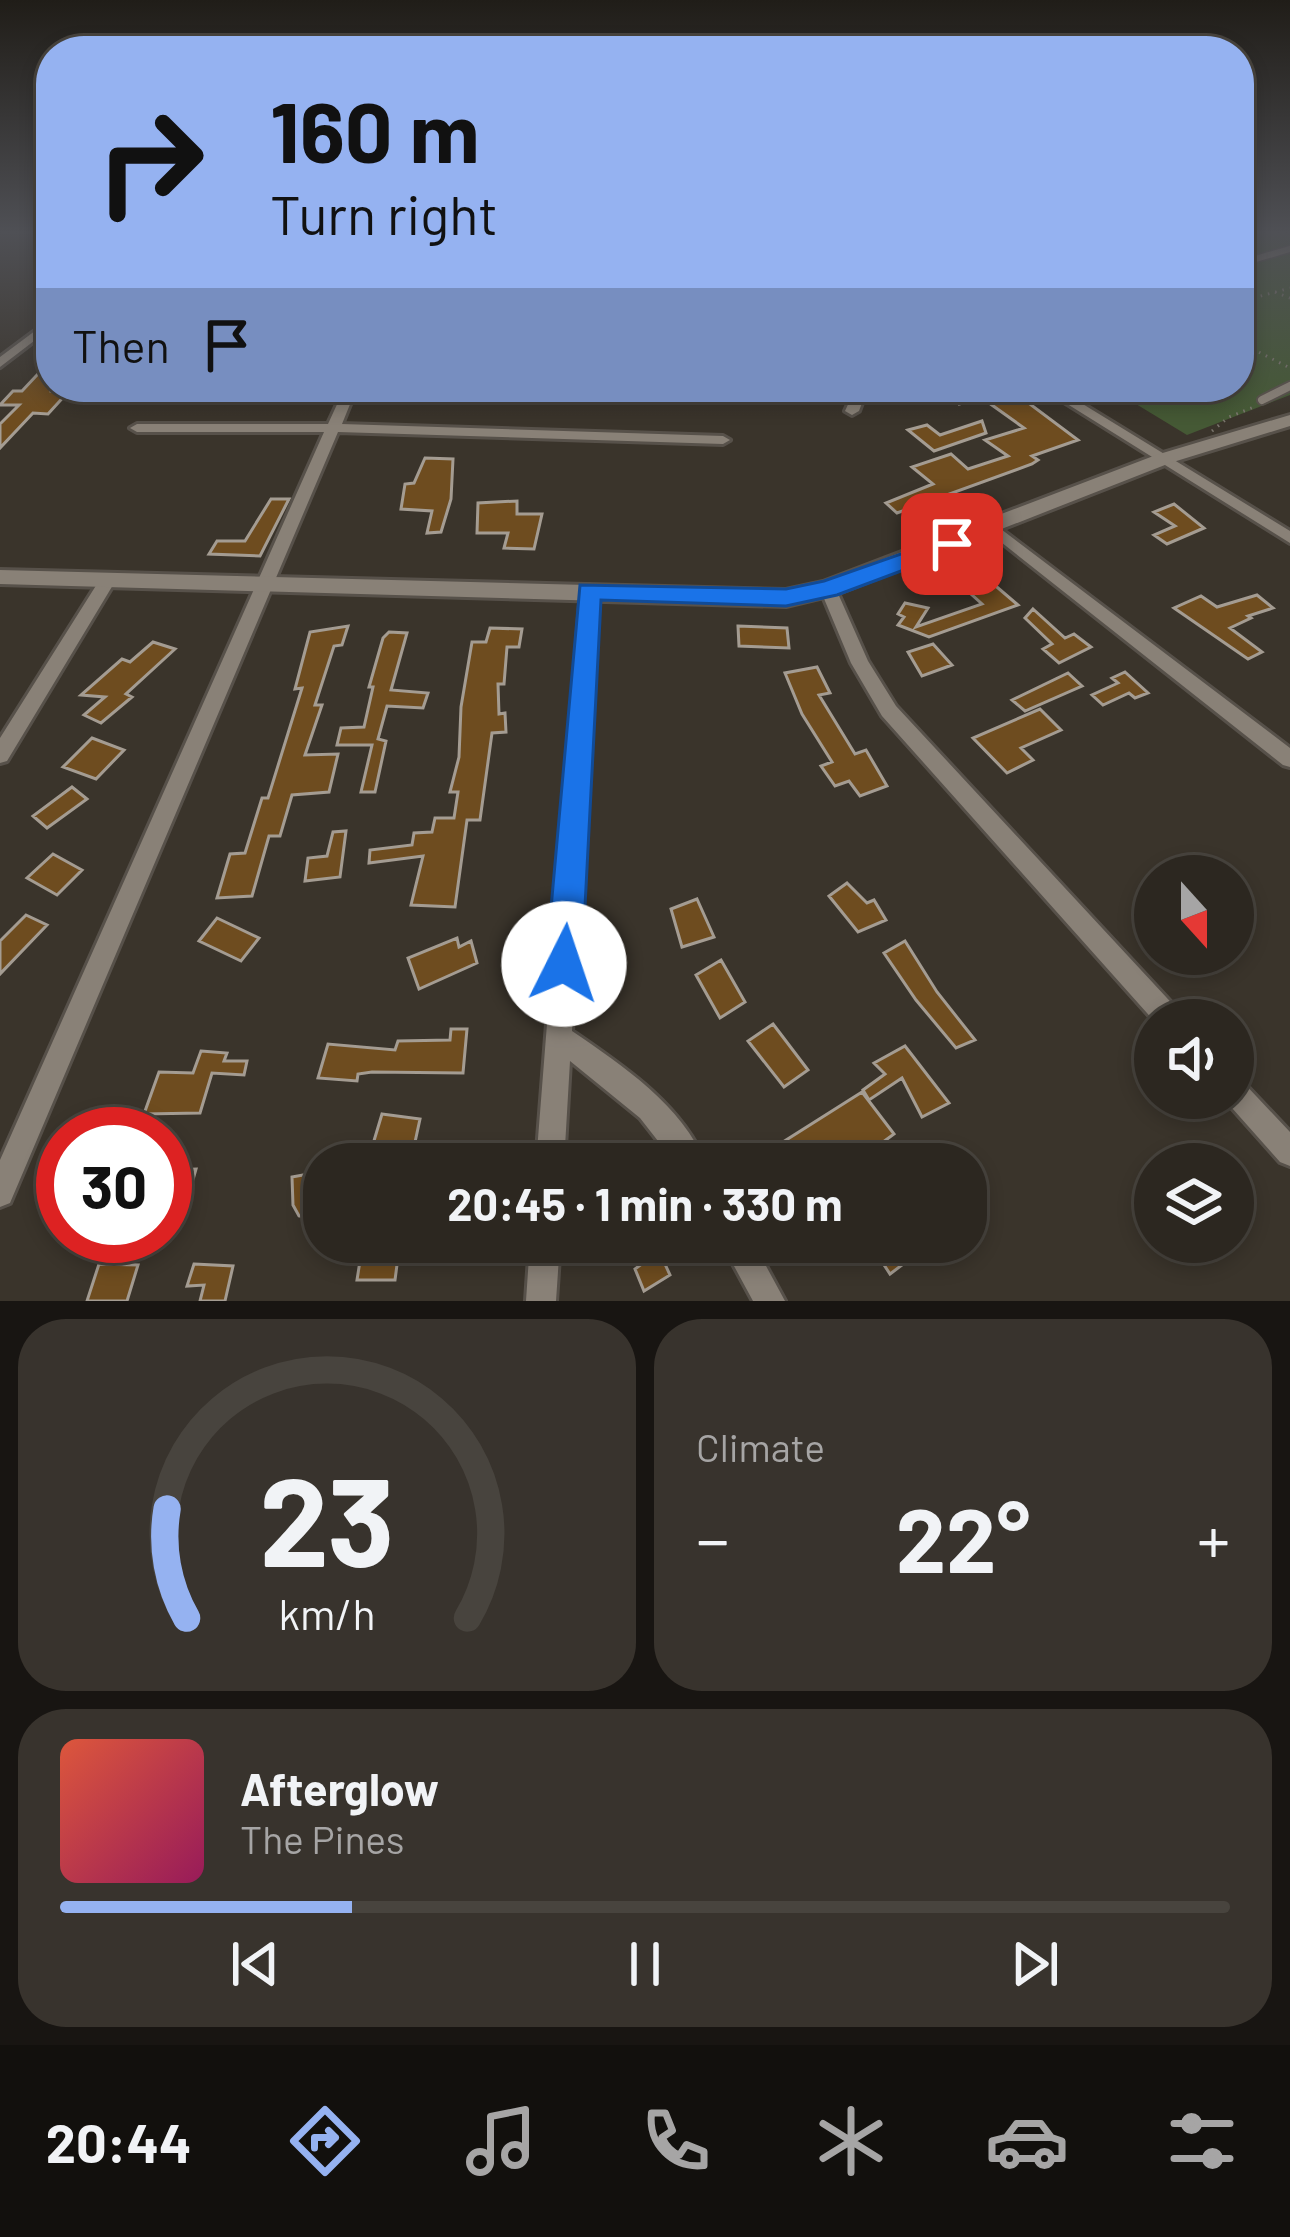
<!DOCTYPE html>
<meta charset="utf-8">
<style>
:root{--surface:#2c2720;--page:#38332d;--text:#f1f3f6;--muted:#a6a5a5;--line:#48443e;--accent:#95b2f1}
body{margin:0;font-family:Barlow,sans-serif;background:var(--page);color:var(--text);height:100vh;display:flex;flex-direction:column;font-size:45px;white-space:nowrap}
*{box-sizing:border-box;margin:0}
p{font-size:39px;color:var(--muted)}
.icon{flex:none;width:66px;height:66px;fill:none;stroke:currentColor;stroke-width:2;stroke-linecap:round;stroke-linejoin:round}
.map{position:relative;height:1301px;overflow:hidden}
.panel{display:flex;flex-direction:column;gap:18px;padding:18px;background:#181512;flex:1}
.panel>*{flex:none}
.banner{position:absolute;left:36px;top:36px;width:1218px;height:366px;border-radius:48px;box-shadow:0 6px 18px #0003,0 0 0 3px var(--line);background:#95b2f1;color:#111;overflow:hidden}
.needle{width:78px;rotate:159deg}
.fabs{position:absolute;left:1134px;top:855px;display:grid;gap:24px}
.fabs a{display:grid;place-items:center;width:120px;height:120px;border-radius:50%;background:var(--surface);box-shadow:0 6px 18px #0003,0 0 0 3px var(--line);font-size:60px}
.speed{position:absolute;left:36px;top:1107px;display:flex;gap:24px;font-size:60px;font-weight:700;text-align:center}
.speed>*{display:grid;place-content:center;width:156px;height:156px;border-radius:50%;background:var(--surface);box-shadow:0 6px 18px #0003,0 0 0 3px var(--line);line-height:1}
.speed .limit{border:18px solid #d22;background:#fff;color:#111}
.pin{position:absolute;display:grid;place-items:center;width:102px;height:102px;color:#fff;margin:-51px;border-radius:24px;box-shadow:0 6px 18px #0006}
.me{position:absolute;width:132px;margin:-66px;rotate:4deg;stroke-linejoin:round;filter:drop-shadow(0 0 9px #0008)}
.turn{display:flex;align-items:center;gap:42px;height:252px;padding:0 36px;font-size:54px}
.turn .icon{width:156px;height:156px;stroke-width:2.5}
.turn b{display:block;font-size:84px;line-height:102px}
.then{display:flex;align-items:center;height:114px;padding:0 36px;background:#0003;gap:24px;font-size:45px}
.big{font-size:90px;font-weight:700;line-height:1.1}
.panel .widget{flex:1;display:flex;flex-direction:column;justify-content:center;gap:18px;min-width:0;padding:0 42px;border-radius:48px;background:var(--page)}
.panel .dial{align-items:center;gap:0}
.dial svg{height:312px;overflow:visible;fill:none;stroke:var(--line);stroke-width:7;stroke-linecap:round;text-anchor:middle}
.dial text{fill:var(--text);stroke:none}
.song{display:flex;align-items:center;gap:36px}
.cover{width:144px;height:144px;border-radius:18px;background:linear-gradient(135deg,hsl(10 70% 55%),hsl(330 70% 35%))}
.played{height:12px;border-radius:6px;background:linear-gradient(90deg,var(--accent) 25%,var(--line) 25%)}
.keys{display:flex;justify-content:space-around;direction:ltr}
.heat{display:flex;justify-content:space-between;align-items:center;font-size:66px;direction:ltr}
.panel .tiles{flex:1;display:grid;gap:18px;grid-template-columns:1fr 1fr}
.widget:last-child{grid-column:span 2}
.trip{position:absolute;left:303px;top:1143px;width:684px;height:120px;border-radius:48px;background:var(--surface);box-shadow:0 6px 18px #0003,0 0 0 3px var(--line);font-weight:700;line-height:120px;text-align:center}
.menu{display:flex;height:192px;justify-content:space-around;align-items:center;background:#12100d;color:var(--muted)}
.menu .icon{width:84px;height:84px}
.menu .selected{color:var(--accent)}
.menu b{font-size:54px;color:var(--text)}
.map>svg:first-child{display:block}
.green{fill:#455935}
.building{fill:#6e4c1f;stroke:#a49c92;stroke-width:3}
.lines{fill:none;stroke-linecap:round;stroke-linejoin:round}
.service-far1-casing{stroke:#57514a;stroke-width:9}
.service-casing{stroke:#57514a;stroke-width:12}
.minor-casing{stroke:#57514a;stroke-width:6}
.tertiary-casing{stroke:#57514a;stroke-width:6}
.path{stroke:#7a756d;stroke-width:3;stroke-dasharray:1.5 6;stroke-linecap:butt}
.service-far1{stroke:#898177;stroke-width:6}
.service{stroke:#898177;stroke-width:8}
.minor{fill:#898177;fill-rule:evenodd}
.tertiary{fill:#898177;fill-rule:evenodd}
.route{fill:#1a73e8;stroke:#114b97;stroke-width:3}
</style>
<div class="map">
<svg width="1290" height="1301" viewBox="0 0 1290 1301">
<rect width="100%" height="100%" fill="#3a342b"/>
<path class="green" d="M1239,233H1290V395L1187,435L1108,387H1239Z"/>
<path class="building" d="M51,360V391L68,392L48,414L33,413L0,448V424L19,405H0L13,391H22Z
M939,387H1007L1078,440L1032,456L1038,460L1032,464L897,513L886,503L933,484L912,467L951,454L968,469L1008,456L985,440L1024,428L982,398L959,404Z
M982,421L986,433L934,451L908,430L927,425L940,435Z
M425,458L453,459L451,499L441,532L427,533L432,511L401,509L405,484L414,483Z
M271,499H289L260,556L209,554L217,541H245Z
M517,501V514H542L534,549L504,548L508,533H477L478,503Z
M1174,504L1204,528L1167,544L1154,535L1175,526L1154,512Z
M984,576L1018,605L929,637L898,625L904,617L898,614L905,603L928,608L916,627L982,604L961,585Z
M1257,595L1273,608L1248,616L1251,618L1230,628L1262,652L1248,659L1174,608L1201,596L1217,607Z
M1033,609L1065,638L1074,634L1091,647L1059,663L1043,649L1052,644L1025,618Z
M348,626L342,645L334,646L315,705H322L305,755L338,754L329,792L292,795L280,836H269L252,896L217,898L230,854L245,853L262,798H268L302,688L295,689L310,632Z
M738,626L787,628L789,648L739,646Z
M490,628L522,629L519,647H507L504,684H498L499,714L505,713L506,732L492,733L480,820H467L455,907L411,905L423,856L369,863L370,850L412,845L414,833L432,832L435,818H454L458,792H450L459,757L461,707L472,642H486Z
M389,632L407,633L391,690L428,693L423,708L387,706L378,739L386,741L375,792H361L372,745H337L341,728L364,727L373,687H369L383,638Z
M153,642L175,649L126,694L132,697L101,723L84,715L105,697L81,695L122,659L130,662Z
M933,644L952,665L922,676L908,652Z
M817,667L830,693L819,695L855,754L866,750L887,786L860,796L849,781L835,786L821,766L832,762L802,714L785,673Z
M1125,672L1148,693L1135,698L1129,693L1103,705L1092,695L1118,683L1112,678Z
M1068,673L1082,686L1025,711L1012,700Z
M1040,709L1061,730L1021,748L1033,760L1007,773L973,738Z
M92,738L124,750L96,779L63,767Z
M72,787L87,799L47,828L33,816Z
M346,831L340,877L305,881L308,858L327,856L333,832Z
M53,854L82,870L57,895L27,878Z
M847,883L867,903L874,900L886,920L858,932L829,896Z
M697,899L714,937L682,947L671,909Z
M26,915L47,925L0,974V941Z
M217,918L259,938L241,961L199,941Z
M457,938L459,947L471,941L477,963L419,989L408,958Z
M905,941L937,992L975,1040L956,1048L916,1000L884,953Z
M721,960L745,1002L720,1018L696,975Z
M773,1024L808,1070L784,1087L748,1041Z
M451,1029H467L463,1073L372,1072L358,1074L357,1081L318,1078L328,1044L395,1050L398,1041L450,1040Z
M905,1046L949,1103L922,1117L902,1078L869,1100L863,1090L885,1074L874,1063Z
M201,1051L227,1053L224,1061H247L244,1075L212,1073L200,1113L144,1114L159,1072L193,1073Z
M862,1092L894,1134L875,1148L879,1155L863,1164H797L783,1142Z
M382,1114L420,1119L412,1156L370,1154Z
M196,1169L184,1211L165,1212V1170Z
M319,1172L311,1218L299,1216L293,1205L292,1177Z
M363,1242H400L395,1280H357Z
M869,1242H910L918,1253L890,1274Z
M659,1251L670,1275L644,1291L635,1269Z
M99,1264L138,1265L127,1301H87Z
M194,1264L233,1266L225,1301H200L204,1285L187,1286Z"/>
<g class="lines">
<g class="service-far1-casing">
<path id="service-far1" d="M1245,262L1290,249"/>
</g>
<g class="service-casing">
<path id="service" d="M1262,400L1290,386"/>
</g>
<g class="minor-casing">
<path id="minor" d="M51,319V328L0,367V357Z
M345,387H357L342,424L723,436L730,440L723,444L338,432L10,1203L0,1207V1160L324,432H137L130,428L137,424H328Z
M856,387H868L859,411L852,415L845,411Z
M1040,387H1055L1290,531V543Z
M993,523L1290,748V767L1283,765L987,531L985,528Z
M108,574L116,580L7,761L0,763V738L102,576Z
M828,583L836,589L868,661L896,706L1179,1011L1183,1020L1155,1022L882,716L851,663L820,589Z
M589,585L597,591L572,1031C623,1066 682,1105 706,1164H676L640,1118L570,1061L564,1164H536L581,591Z
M1233,1077L1242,1081L1290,1132V1166L1280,1162L1224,1099L1233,1098Z
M530,1242H560L556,1301H526Z
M721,1242H753L785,1301H753Z"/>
</g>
<g class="tertiary-casing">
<path id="tertiary" d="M1290,415V426L1170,463L836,594L786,606L0,584V570L786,590L823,582L1156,455Z"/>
</g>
<path class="path" d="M1275,292L1290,298
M1239,302L1290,288
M1239,342L1290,368
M1212,431L1229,417L1254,407"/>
<use href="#service-far1" class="service-far1"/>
<use href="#service" class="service"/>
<use href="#minor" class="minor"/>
<use href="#tertiary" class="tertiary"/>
</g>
<linearGradient id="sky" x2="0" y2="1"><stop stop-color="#201d18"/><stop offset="0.56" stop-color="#4f5055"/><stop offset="1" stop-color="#4f5055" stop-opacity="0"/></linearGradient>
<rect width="1290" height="415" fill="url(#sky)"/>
<path class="route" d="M952,536L960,538V549L837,595L786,606L601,600L582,964L577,977L564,982L551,977L546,964L580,585L786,589L824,581Z"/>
</svg>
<div class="fabs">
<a><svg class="needle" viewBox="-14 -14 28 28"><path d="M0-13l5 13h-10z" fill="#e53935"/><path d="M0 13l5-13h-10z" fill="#a6a5a5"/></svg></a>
<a><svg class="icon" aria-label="sound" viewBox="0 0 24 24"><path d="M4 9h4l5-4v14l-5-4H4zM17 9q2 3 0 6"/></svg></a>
<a><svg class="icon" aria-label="layers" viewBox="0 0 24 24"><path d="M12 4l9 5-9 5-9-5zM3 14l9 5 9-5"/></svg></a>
</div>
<div class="speed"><div class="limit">30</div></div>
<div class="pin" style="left:952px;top:544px;background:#d93025"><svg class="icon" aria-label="arrive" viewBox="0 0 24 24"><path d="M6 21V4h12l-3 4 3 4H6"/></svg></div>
<svg class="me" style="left:564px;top:964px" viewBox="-20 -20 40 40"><circle r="19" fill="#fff"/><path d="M0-13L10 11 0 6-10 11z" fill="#1a73e8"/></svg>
<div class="trip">20:45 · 1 min · 330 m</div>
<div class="banner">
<div class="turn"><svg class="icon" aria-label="right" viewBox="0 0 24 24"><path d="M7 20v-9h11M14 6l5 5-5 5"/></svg><div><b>160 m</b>Turn right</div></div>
<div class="then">Then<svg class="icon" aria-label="arrive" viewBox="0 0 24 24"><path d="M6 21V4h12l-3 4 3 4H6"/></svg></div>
</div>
</div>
<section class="panel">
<div class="tiles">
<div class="widget dial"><svg viewBox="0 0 100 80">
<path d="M14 69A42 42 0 1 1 86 69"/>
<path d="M14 69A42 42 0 0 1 9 41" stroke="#95b2f1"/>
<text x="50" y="56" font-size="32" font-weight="700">23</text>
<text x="50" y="72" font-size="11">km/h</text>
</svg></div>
<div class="widget"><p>Climate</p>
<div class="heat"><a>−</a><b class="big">22°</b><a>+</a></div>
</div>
<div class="widget">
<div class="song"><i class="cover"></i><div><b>Afterglow</b><p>The Pines</p></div></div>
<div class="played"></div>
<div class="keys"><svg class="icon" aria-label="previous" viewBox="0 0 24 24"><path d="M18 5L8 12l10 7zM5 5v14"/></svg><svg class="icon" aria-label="pause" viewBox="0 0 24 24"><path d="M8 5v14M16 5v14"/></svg><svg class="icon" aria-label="next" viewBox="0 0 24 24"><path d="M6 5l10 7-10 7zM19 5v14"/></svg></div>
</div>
</div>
</section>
<nav class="menu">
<b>20:44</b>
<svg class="icon selected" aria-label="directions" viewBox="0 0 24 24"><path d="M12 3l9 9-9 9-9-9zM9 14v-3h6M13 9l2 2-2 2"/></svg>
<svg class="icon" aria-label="music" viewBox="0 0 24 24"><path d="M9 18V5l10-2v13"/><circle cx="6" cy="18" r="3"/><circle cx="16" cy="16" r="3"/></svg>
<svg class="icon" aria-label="phone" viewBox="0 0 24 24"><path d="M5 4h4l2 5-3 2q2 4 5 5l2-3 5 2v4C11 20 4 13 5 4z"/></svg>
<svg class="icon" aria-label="climate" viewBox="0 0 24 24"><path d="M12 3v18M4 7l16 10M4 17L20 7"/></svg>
<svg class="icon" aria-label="car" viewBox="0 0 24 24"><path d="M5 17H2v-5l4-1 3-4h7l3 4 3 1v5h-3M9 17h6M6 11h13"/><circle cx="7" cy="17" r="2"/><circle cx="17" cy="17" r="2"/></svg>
<svg class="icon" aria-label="filters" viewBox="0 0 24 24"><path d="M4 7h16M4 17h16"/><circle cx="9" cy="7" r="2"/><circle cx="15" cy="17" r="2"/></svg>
</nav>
